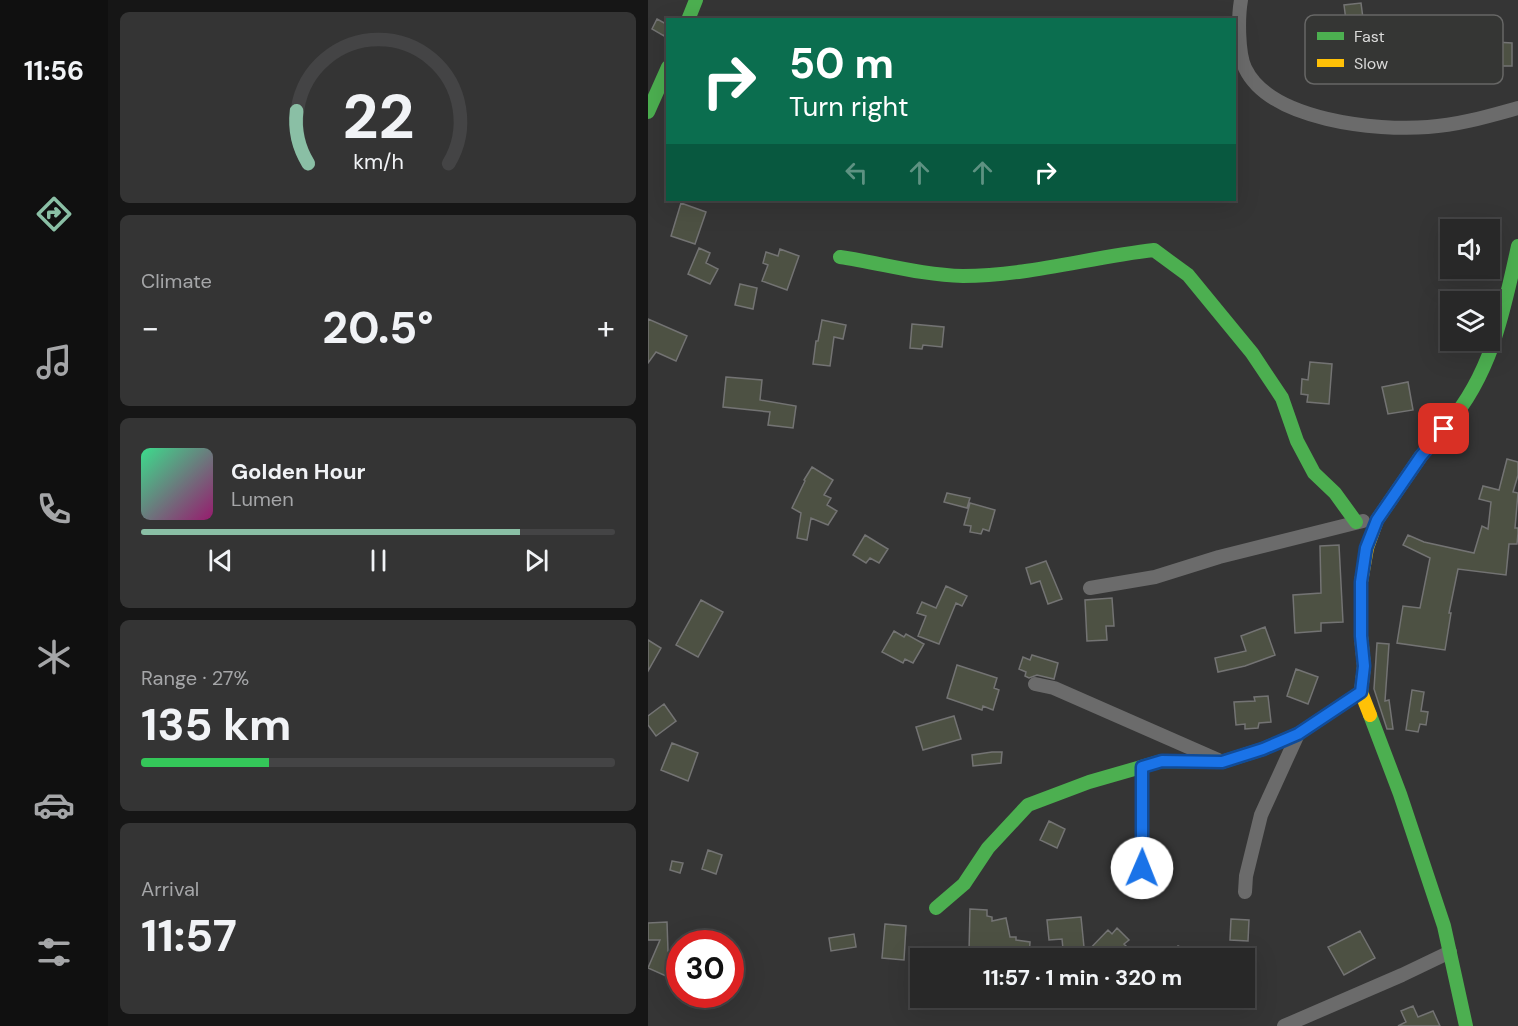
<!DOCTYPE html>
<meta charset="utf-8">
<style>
:root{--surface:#282828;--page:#343434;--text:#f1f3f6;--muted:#a5a6a8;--line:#444445;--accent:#8abfa5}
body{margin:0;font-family:"DM Sans",sans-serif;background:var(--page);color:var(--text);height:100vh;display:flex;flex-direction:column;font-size:22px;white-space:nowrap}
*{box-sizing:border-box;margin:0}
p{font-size:20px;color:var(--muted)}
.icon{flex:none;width:33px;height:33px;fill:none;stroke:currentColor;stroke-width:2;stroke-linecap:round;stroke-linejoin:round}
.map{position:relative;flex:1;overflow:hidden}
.details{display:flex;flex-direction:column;gap:12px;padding:12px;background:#161616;width:540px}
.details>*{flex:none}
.top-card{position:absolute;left:18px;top:18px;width:570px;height:183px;border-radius:0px;box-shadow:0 6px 24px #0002,0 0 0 2px var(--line);background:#0b6e4f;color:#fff;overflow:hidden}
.fabs{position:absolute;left:792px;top:219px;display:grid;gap:12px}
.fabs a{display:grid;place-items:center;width:60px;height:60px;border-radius:0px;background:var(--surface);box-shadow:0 6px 24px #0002,0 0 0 2px var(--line);font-size:30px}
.speed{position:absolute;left:18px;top:930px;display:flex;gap:12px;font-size:30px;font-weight:700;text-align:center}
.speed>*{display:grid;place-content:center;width:78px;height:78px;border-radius:50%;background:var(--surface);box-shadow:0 6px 24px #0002,0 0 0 2px var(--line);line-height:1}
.speed .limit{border:9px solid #d22;background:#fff;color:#111}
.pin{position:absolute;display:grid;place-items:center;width:51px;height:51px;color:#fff;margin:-26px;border-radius:12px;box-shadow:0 3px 9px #0006}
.me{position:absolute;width:66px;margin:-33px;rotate:1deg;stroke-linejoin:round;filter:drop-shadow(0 0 4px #0008)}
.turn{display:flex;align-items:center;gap:21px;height:126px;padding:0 24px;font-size:27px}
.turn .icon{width:78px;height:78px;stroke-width:2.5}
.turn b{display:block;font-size:42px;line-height:51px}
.lanes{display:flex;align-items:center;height:57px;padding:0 24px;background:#0003;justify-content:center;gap:30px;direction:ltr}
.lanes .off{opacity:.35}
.big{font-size:45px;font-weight:700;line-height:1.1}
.details .tile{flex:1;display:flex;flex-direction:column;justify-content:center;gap:9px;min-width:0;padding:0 21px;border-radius:9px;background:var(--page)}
.details .dial{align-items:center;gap:0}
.dial svg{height:156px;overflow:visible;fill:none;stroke:var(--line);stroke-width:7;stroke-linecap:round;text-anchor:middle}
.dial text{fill:var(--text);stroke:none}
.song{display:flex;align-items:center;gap:18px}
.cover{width:72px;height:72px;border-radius:9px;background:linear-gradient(135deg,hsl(150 70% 55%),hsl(320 70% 35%))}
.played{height:6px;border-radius:3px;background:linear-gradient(90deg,var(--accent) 80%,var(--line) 80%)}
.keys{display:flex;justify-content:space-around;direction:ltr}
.heat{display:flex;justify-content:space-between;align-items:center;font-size:33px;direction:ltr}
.charge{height:9px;border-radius:4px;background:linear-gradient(90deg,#34c759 27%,var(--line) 0)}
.trip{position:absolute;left:262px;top:948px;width:345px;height:60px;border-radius:0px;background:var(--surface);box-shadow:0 6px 24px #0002,0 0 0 2px var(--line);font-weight:700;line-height:60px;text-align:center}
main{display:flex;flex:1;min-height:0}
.tabs{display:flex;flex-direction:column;width:108px;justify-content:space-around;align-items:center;background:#101010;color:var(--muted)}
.tabs .icon{width:42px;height:42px}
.tabs .current{color:var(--accent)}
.tabs b{font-size:27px;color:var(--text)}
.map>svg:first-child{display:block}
.building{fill:#4d5143;stroke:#737373;stroke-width:1.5}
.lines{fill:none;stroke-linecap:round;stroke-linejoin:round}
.street{stroke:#6b6b6b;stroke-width:14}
.fast{stroke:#4caf50;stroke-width:14}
.slow{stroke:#ffc107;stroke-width:14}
.route-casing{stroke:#114b97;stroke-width:15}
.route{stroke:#1a73e8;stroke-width:10}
.key{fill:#353634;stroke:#676766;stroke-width:1.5}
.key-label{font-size:16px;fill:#dadad9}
</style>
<main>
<nav class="tabs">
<b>11:56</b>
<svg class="icon current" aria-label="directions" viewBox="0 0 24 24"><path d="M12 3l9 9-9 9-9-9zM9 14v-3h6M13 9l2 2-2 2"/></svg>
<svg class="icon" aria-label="music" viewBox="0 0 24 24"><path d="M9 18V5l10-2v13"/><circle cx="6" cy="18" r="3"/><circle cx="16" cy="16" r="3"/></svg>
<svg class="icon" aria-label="phone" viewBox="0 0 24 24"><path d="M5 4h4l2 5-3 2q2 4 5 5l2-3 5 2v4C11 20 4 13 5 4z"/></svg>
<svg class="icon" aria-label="climate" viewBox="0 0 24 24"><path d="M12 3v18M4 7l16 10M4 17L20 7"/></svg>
<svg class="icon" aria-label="car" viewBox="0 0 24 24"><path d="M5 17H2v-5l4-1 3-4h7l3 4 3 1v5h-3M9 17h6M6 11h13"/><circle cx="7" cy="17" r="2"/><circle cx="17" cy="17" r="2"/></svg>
<svg class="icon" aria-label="filters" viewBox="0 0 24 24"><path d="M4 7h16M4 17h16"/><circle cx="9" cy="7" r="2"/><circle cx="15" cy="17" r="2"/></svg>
</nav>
<section class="details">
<div class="tile dial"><svg viewBox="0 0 100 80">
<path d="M14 69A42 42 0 1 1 86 69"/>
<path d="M14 69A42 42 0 0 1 8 42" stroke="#8abfa5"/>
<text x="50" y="56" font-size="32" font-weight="700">22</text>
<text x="50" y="72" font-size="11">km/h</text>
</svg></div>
<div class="tile"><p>Climate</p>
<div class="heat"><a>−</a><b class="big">20.5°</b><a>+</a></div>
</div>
<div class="tile">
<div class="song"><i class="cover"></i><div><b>Golden Hour</b><p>Lumen</p></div></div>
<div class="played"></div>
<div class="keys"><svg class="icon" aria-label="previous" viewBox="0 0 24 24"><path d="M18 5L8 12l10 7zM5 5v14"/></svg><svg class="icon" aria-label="pause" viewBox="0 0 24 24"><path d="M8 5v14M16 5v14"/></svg><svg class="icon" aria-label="next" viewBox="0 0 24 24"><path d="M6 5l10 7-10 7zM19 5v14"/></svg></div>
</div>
<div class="tile"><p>Range · 27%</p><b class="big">135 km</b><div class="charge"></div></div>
<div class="tile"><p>Arrival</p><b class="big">11:57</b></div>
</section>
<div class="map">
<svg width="870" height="1026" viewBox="0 0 870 1026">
<rect width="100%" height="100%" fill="#353535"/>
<path class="building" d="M713,3L716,26L699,28L696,5Z
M9,19L20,25L16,36L4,29Z
M847,42L864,43V66H847Z
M33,203L58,212L47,244L23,236Z
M51,248L62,253L58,263L70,269L62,284L40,274Z
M132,249L151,256L139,290L114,281L120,265L115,263L118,252L130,256Z
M92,284L109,288L105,309L87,305Z
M0,319L39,336L28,361L8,352L0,363Z
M174,320L198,325L195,339L186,337L182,366L165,364L168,341H170Z
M264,324L296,327L294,347L275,345L274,349L262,348Z
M662,362L684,364L681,404L659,402L660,395L653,394L654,379L660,380Z
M78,377L114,380L112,400L148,406L145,428L120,425L122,412L75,407Z
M760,382L765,410L740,414L734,387Z
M859,459L870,462V475L865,492L870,493L867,528H870V533L869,544H861L858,575L810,569L801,613H803L797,650L749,643L755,606L772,608L782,558L755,545L760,535L776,542L826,553L834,526L840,529L843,502L831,499L835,486L851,490Z
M164,467L185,480L176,495L183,498L179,505L189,511L180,525L163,518L159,540L149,538L153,513L144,508L157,481L156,480Z
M299,493L322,498L319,508L296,502Z
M322,503L347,510L341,531L335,529L333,534L322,532L323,526L316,525Z
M217,535L240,549L231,563L222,558L218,563L205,555Z
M691,545L695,622L673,623V631L647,633L645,595L673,593L672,546Z
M398,561L414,599L400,604L392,581L383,584L378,568Z
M298,586L319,596L314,606L308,603L291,644L270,636L278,616L269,613L274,602L288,608Z
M464,598L466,626H458L459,640L439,641L437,600Z
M53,600L75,612L50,657L28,645Z
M617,627L627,655L597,666L570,672L567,658L598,651L593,636Z
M246,631L256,637L258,634L276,644L265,663L257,659L255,663L234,652Z
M0,640L13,648L0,671Z
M729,643L741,644L737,701L741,700L745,729H739L726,689Z
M384,655L410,663L406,679L389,675L381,678L377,676L378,672L371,669L375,657L382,660Z
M309,665L349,678L346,688L351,690L345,710L335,706L334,710L299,698Z
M648,669L670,677L660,704L639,696Z
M764,690L776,692L773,711L780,712L778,725L772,724L770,732L758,730Z
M620,696L623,722L611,723L610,728L597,729V724L588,725L586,702L607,701L606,697Z
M16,704L28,721L8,736L0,725V716Z
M306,716L313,739L275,750L268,727Z
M24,743L50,753L40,781L13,770Z
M344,752H354L353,763L325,766L324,755Z
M401,821L417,829L409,848L392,840Z
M60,850L74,855L68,874L54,869Z
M24,861L35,863L32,873L22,870Z
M322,909L339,910V916L344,917V921L358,918L362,937H368V940L382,942L381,958L352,957V953L321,952Z
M433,917L436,947L415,949L414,939L401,940L399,920Z
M583,919L601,920L600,941L582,940Z
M19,922L20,951L32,956V970L27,980L0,968L12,940H0V923Z
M237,924L258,926L256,960L234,958Z
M469,928L481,940L476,944L482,950L474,958H433L460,930L464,934Z
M712,931L727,958L696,975L680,947Z
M206,934L208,947L183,951L181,938Z
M530,946L556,958H524Z
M765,1006L770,1017L785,1011L792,1026H750L758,1022L753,1011Z"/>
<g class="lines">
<path class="street" d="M593,0C590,17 590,53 597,68C622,121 729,131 780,127C811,125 841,116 870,108
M442,588L507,577L571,557L715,521
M387,684L406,688L570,760
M485,885L494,868V767
M597,892L598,876L613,815L650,734L713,692
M636,1026L754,975L802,952"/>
<path class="fast" d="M40,20L48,0
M0,112L20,67
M192,257C233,263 273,275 315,276C379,276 443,257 506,250L540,275L604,353L634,398L649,441L666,473L687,493L708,522
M800,424C844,373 856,310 870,246
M722,715L752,794L796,926L818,1026
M288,908L316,884L340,848L380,805L441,782L514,761L574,762L615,749L650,734"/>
<path class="slow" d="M722,715L713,692L716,666L713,636V582L719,548L729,520L773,456L800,424"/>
</g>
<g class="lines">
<g class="route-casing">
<path id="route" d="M494,868V767L514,761L574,762L615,749L650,734L713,692L716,666L713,636V582L718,548L729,520L773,456L796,429"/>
</g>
<use href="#route" class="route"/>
</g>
<rect x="657" y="15" width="198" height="69" rx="9" class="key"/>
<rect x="669" y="32" width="27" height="8" fill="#4caf50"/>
<rect x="669" y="59" width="27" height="8" fill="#ffc107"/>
<g class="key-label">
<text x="706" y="42">Fast</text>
<text x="706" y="69">Slow</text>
</g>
</svg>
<div class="fabs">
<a><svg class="icon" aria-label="sound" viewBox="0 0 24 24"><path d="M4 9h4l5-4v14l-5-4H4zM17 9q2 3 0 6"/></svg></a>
<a><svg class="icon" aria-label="layers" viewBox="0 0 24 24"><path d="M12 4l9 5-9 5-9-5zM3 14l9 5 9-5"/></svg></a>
</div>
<div class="speed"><div class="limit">30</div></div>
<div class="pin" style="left:796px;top:429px;background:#d93025"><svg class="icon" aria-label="arrive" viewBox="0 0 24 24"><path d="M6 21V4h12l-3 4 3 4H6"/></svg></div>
<svg class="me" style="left:494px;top:868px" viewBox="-20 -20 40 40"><circle r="19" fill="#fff"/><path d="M0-13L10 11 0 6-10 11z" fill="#1a73e8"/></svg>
<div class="trip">11:57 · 1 min · 320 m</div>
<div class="top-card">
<div class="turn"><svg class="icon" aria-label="right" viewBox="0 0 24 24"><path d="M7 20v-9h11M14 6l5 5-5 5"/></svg><div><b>50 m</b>Turn right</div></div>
<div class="lanes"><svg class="icon off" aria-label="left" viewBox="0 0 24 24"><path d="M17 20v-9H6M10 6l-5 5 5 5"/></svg><svg class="icon off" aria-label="ahead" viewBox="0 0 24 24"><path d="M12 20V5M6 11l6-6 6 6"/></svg><svg class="icon off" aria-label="ahead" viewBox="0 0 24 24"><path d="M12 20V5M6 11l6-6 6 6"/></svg><svg class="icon" aria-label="right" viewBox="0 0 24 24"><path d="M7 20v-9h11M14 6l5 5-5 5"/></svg></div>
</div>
</div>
</main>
